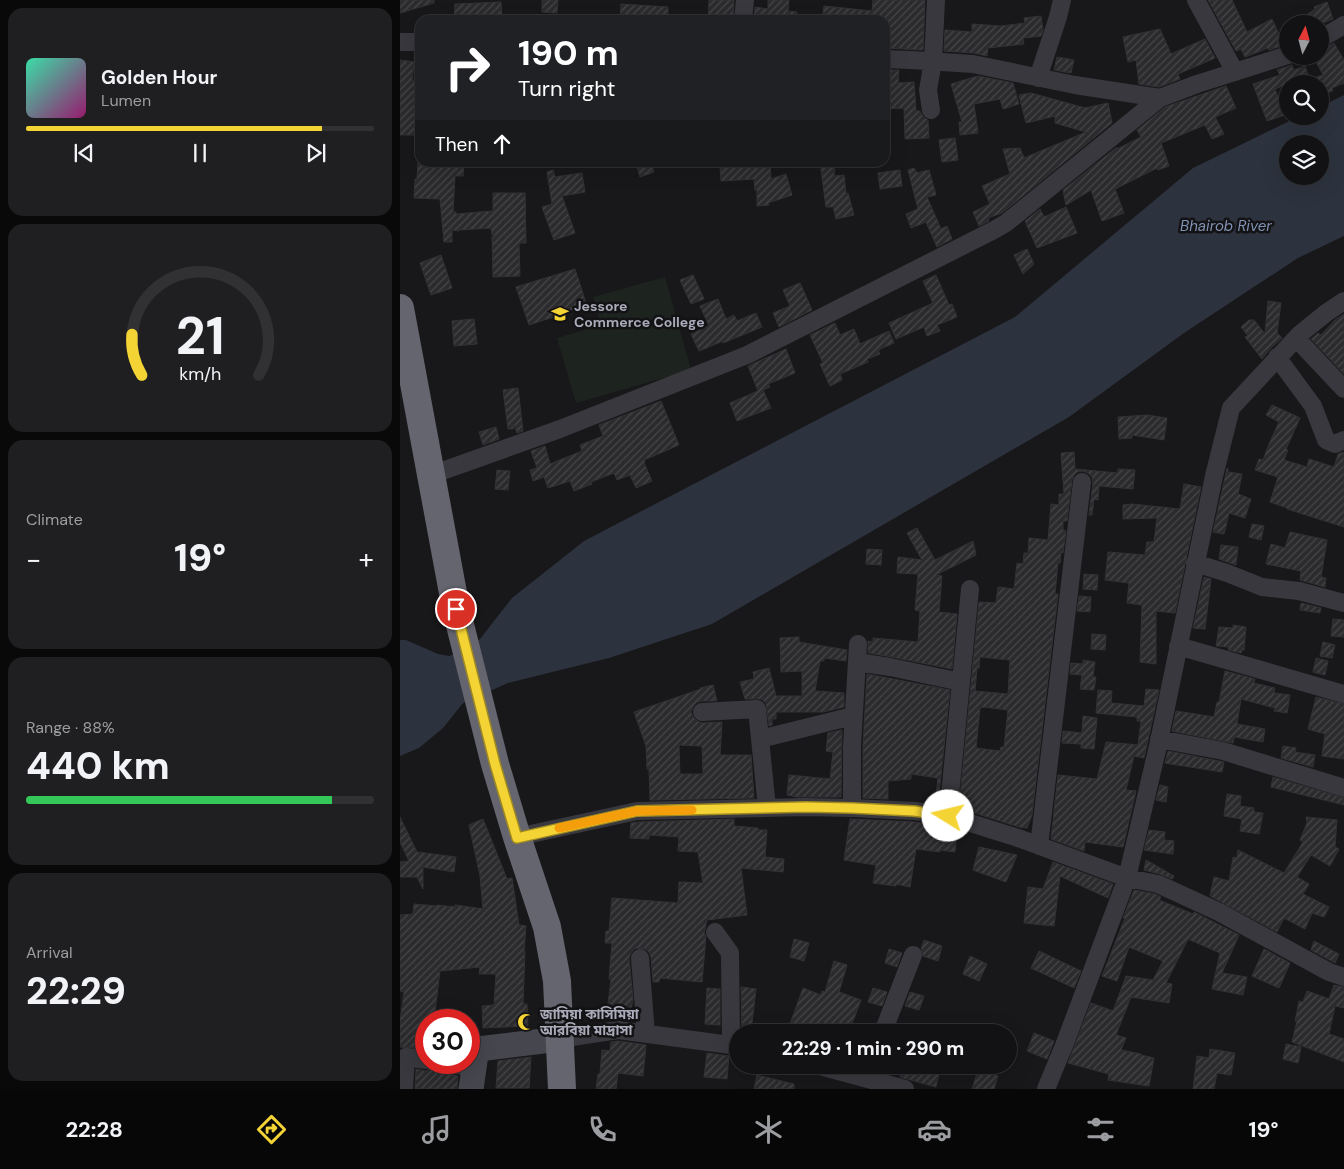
<!DOCTYPE html>
<meta charset="utf-8">
<style>
:root{--surface:#121113;--page:#1f1f21;--text:#f1f3f6;--muted:#9c9da0;--line:#313133;--accent:#f4d334}
body{margin:0;font-family:"DM Sans","Noto Sans Bengali",sans-serif;background:var(--page);color:var(--text);height:100vh;display:flex;flex-direction:column;font-size:19px;white-space:nowrap}
*{box-sizing:border-box;margin:0}
p{font-size:16px;color:var(--muted)}
.icon{flex:none;width:28px;height:28px;fill:none;stroke:currentColor;stroke-width:2;stroke-linecap:round;stroke-linejoin:round}
.map{position:relative;flex:1;overflow:hidden}
.drawer{display:flex;flex-direction:column;gap:8px;padding:8px;background:#0a090a;width:400px}
.drawer>*{flex:none}
.banner{position:absolute;left:15px;top:15px;width:475px;height:152px;border-radius:15px;box-shadow:0 5px 20px #0002,0 0 0 1px var(--line);background:#202124;color:#fff;overflow:hidden}
.needle{width:32px;rotate:6deg}
.fabs{position:absolute;left:879px;top:15px;display:grid;gap:10px}
.fabs a{display:grid;place-items:center;width:50px;height:50px;border-radius:50%;background:var(--surface);box-shadow:0 5px 20px #0002,0 0 0 1px var(--line);font-size:25px}
.speed{position:absolute;left:15px;top:1009px;display:flex;gap:10px;font-size:25px;font-weight:700;text-align:center}
.speed>*{display:grid;place-content:center;width:65px;height:65px;border-radius:50%;background:var(--surface);box-shadow:0 5px 20px #0002,0 0 0 1px var(--line);line-height:1}
.speed .limit{border:8px solid #d22;background:#fff;color:#111}
.pin{position:absolute;display:grid;place-items:center;width:42px;height:42px;color:#fff;margin:-21px;border:2px solid #fff;border-radius:50%;box-shadow:0 1px 5px #0007}
.me{position:absolute;width:55px;margin:-28px;rotate:279deg;stroke-linejoin:round;filter:drop-shadow(0 0 4px #0008)}
.turn{display:flex;align-items:center;gap:18px;height:105px;padding:0 20px;font-size:22px}
.turn .icon{width:65px;height:65px;stroke-width:2.5}
.turn b{display:block;font-size:35px;line-height:42px}
.then{display:flex;align-items:center;height:48px;padding:0 20px;background:#0003;gap:10px;font-size:19px}
.big{font-size:38px;font-weight:800;line-height:1.1}
.drawer .widget{flex:1;display:flex;flex-direction:column;justify-content:center;gap:8px;min-width:0;padding:0 18px;border-radius:15px;background:var(--page)}
.drawer .dial{align-items:center;gap:0}
.dial svg{height:130px;overflow:visible;fill:none;stroke:var(--line);stroke-width:7;stroke-linecap:round;text-anchor:middle}
.dial text{fill:var(--text);stroke:none}
.song{display:flex;align-items:center;gap:15px}
.cover{width:60px;height:60px;border-radius:8px;background:linear-gradient(135deg,hsl(160 70% 55%),hsl(320 70% 35%))}
.played{height:5px;border-radius:2px;background:linear-gradient(90deg,var(--accent) 85%,var(--line) 85%)}
.keys{display:flex;justify-content:space-around;direction:ltr}
.heat{display:flex;justify-content:space-between;align-items:center;font-size:28px;direction:ltr}
.charge{height:8px;border-radius:4px;background:linear-gradient(90deg,#34c759 88%,var(--line) 0)}
.trip{position:absolute;left:329px;top:1024px;width:288px;height:50px;border-radius:25px;background:var(--surface);box-shadow:0 5px 20px #0002,0 0 0 1px var(--line);font-weight:800;line-height:50px;text-align:center}
.dock{display:flex;height:80px;justify-content:space-around;align-items:center;background:#070708;color:var(--muted)}
.dock .icon{width:35px;height:35px}
.dock .current{color:var(--accent)}
.dock b{font-size:22px;color:var(--text)}
main{display:flex;flex:1;min-height:0}
.map>svg:first-child{display:block}
.green{fill:#1d241f}
.water{fill:#2d333e;fill-rule:evenodd}
.building{fill:url(#building-hatch);stroke:#323135;fill-rule:evenodd}
.lines{fill:none;stroke-linecap:round;stroke-linejoin:round}
.street{stroke:#38383e;stroke-width:18}
.secondary{stroke:#46474e;stroke-width:25}
.highway{stroke:#64656f;stroke-width:28}
.route-casing{stroke:#9f8922;stroke-width:12}
.route{stroke:#f4d334;stroke-width:9}
.slow{stroke:#f59e0b;stroke-width:9}
.labels{text-anchor:middle;dominant-baseline:central;stroke-width:5;stroke-linejoin:round;paint-order:stroke}
.poi-label{font-size:14px;font-weight:bold;fill:#a9abb9;stroke:#131214;text-anchor:start}
.water-label{font-size:15px;font-style:italic;fill:#8093b5;stroke:#131214}
</style>
<main>
<section class="drawer">
<div class="widget">
<div class="song"><i class="cover"></i><div><b>Golden Hour</b><p>Lumen</p></div></div>
<div class="played"></div>
<div class="keys"><svg class="icon" aria-label="previous" viewBox="0 0 24 24"><path d="M18 5L8 12l10 7zM5 5v14"/></svg><svg class="icon" aria-label="pause" viewBox="0 0 24 24"><path d="M8 5v14M16 5v14"/></svg><svg class="icon" aria-label="next" viewBox="0 0 24 24"><path d="M6 5l10 7-10 7zM19 5v14"/></svg></div>
</div>
<div class="widget dial"><svg viewBox="0 0 100 80">
<path d="M14 69A42 42 0 1 1 86 69"/>
<path d="M14 69A42 42 0 0 1 8 44" stroke="#f4d334"/>
<text x="50" y="56" font-size="32" font-weight="700">21</text>
<text x="50" y="72" font-size="11">km/h</text>
</svg></div>
<div class="widget"><p>Climate</p>
<div class="heat"><a>−</a><b class="big">19°</b><a>+</a></div>
</div>
<div class="widget"><p>Range · 88%</p><b class="big">440 km</b><div class="charge"></div></div>
<div class="widget"><p>Arrival</p><b class="big">22:29</b></div>
</section>
<div class="map">
<svg width="944" height="1089" viewBox="0 0 944 1089">
<defs>
<pattern id="building-hatch" width="6" height="6" patternUnits="userSpaceOnUse" patternTransform="scale(1.25)"><rect width="6" height="6" fill="#2b2a2d"/><path d="M-1 1l2-2M0 6l6-6M5 7l2-2" fill="none" stroke="#474649"/></pattern>
</defs>
<rect width="100%" height="100%" fill="#181719"/>
<path class="green" d="M265,277L291,370L176,403L157,338L201,325L193,297Z"/>
<path class="water" d="M944,95V236L898,258L784,333L669,417L312,624L209,658L108,683L63,703L43,728L19,748L0,756V640H6L38,654L49,656L68,649L80,639L112,598L184,541L615,317L793,168L900,116H920V107ZM888,144H920V176H888Z"/>
<path class="building" d="M0,0H34V3L0,13Z
M142,0H158L157,13L142,12Z
M309,0H334L333,20H308Z
M368,0H389L388,11L397,12L396,20H354L355,7L368,9Z
M473,0H525L523,50L485,48V20H422L424,6L472,11Z
M808,0H832L847,32L872,19L884,45L869,50L868,48L845,57L841,49L836,51Z
M101,2L102,20H54L55,4Z
M927,2L933,19L920,24H894L915,9L914,7Z
M221,4L268,7V20H220Z
M641,16L643,30L641,36L623,38L624,44L588,48L587,56L574,53L544,51L545,30L572,32V24L601,26L625,23L624,18Z
M760,29L771,54L805,39L815,58L778,74L780,79L759,87L739,84L736,60L728,62L723,37Z
M934,43L944,60V83L932,88L933,91L922,94L920,84H918L916,77L923,75L913,56H920V50L925,48Z
M657,57L674,60L671,73L654,70Z
M0,60L14,62L12,80L18,81L16,101L20,102V135H0Z
M892,65L894,70L905,66L908,75L875,89L885,115L867,121L853,84L880,75L877,70Z
M485,70H499L498,83L514,82L516,111H520L523,117L528,120L529,138L505,139L504,108L485,109Z
M578,76L613,83L619,104L603,109L600,99L574,104L578,133L560,135L559,122H562L551,84Z
M826,86L836,108L815,117L824,134L812,139L805,125L761,143L769,166L758,170L757,168L715,189L724,213L702,221L691,190L666,205L663,190L717,147V149L741,137L737,130L765,107Z
M631,93L685,108L708,103L712,123L602,213L588,218L589,221L579,226L573,212L590,204L582,186L610,174L603,149L620,148L624,158L686,132L655,123V116L626,123L619,95Z
M555,138L558,160L542,162L539,140Z
M18,162H64L63,176H55L53,212H56V214L93,211V193H125L126,243H119L120,276L93,277L92,237L96,236L92,235L91,228L59,230V231L52,230V242H44L40,199L14,198L15,179H17Z
M236,162H251L254,172L240,177Z
M350,162H370L371,179L386,174L392,195L368,203L369,205L357,206V190H355L354,179L321,181L320,167L350,164Z
M420,162H435L434,176L444,175L446,194L448,193L454,215L436,219L433,206L432,207H426Z
M514,168L517,173L529,170L536,195L527,197L541,229L547,226L552,239L537,247L526,222L511,228L506,214L518,209L508,170Z
M153,170L155,177L182,173L185,192L162,196L175,233L154,240L142,207L152,204L147,172Z
M500,170L502,186L480,189L478,173Z
M666,207L677,233L637,248L625,221L640,209L644,217Z
M627,249L634,264L623,274L614,255Z
M41,255L52,288L31,295L20,263Z
M175,269L187,306L129,325L116,287Z
M293,275L304,299L291,304L280,280Z
M536,275L549,305L552,304L557,317L537,325L540,331L527,336L524,327L496,339L489,323L533,303L523,281Z
M400,283L412,310L379,327L373,313L390,306L383,290Z
M318,299L326,319L334,315L337,321L356,313L362,327L323,343V341L299,351L291,334L309,326L300,306Z
M868,301L881,303L877,333L882,338L870,349L862,359L845,337L848,336L841,327L849,320H854L865,334Z
M944,314V374L911,339L918,333L921,335L936,319Z
M74,319L77,344L54,346L52,321Z
M435,323L440,335L454,329L460,344L489,331L494,343L478,350L480,354L467,359L468,362L440,374L442,380L430,386L420,364L423,363L410,335Z
M386,349L395,373L368,384L370,387L363,390L371,408L337,421L330,403L358,391L348,366Z
M118,388L123,431L117,433L114,425L113,429H108L103,390Z
M261,401L279,445L244,460L245,462L244,463L252,481L236,488L230,475L217,480L214,473L191,482L192,484L174,491L170,481L148,488L144,477L133,481L130,470L137,468L131,451L145,446L150,464L182,451L180,445L203,436L199,425Z
M872,405L900,418L886,449L888,450L884,460L907,467L909,459L934,467L938,454L944,452V527L887,509V508L870,502L878,477L855,470L859,459L863,460L869,444L879,422L866,415Z
M747,415L767,418L764,440L732,435V438L719,439L718,417Z
M96,427L99,439L83,445L79,432Z
M674,452L675,469L718,473V469L735,470L733,489L699,486L698,500L694,499L692,515H689L693,483L692,477L688,473L683,471L677,472L674,475L672,480L667,521H663V530L666,531L663,553L661,552L660,563H658L655,594H658L632,815L627,828L619,827L559,808L579,602L596,603L598,587L614,589L617,563L623,564L624,553H628L629,538L648,540L651,504L659,505V494H664L661,453ZM580,657L610,660L608,694L575,691L577,668H579ZM584,707L608,710L604,747H601L600,751L576,748L580,708Z
M827,468L828,469V472L842,474L838,494L851,499L845,518L829,513L824,534L813,532Z
M97,470L110,471L108,490L95,489Z
M784,484L801,487L775,613L756,611V664L740,662L742,605L727,603L729,583L705,580L708,552L745,555L747,542H754L757,518L723,519V505L732,504L780,509Z
M852,524L864,526L861,540L849,537Z
M517,528L535,560L573,541L576,555L536,575L542,576L539,612L557,614L552,669L492,657L468,653V641L473,642V638L518,642L520,611L515,610L518,574L497,573L498,557L522,560L507,533Z
M890,532L927,540L921,577L926,578L925,587L900,580L901,571L866,564L871,544L885,548Z
M821,545L838,547L836,565L819,559Z
M467,549L482,550L481,565L466,564Z
M684,574L698,575L697,590L683,589Z
M804,577L811,579L805,629L793,628Z
M679,596L691,597L690,612L677,611Z
M901,603L921,608L920,613L900,610Z
M933,619L944,620V637L931,636Z
M833,625L846,627L844,650H842L841,653L828,650L829,647L816,646L819,627L833,628Z
M692,634L706,635L705,650L691,649Z
M399,637V642L447,650L446,661L424,658V661H420L415,691L444,693V707L423,712H376V719H372V725L369,726L366,703L361,699H345L340,682L354,679L353,672L369,668L376,696H402V671L381,672L380,638Z
M923,642L935,645L932,658L920,656Z
M916,658L928,661L925,675L913,672Z
M683,660L695,662L693,677H696L694,690L680,689L682,675L670,674L671,663L683,664Z
M825,671L855,679L854,683L875,688L874,693L890,695L887,713L874,711L875,708L841,699L837,724L865,729L863,742L834,737L833,743L772,731L776,711L814,717L817,702H819Z
M467,674L550,690L538,804L535,803L538,778L511,774V779L488,781V799L463,798V746Z
M313,685L317,701H301L296,703L293,707L291,712L293,717L297,721L302,723L322,722L320,755H351L354,798L250,800L249,769H247L246,746L234,712L301,689L300,688ZM279,745L302,746L303,774H280Z
M746,689L759,690L744,758L734,756L726,790L736,791L723,847L685,842L684,851L651,839L658,775L697,779L706,742L738,745L741,721H737V717L696,713L698,690L712,691L711,703L744,706Z
M916,697L944,704V759L922,756L925,734L908,729Z
M683,716L697,718L694,749L681,748V744L662,743L663,731L682,733Z
M442,730L441,797H397L387,795L389,775L430,779L433,752L426,751L428,733Z
M883,746L896,748L895,752L915,755L913,767L881,758Z
M768,751L824,762L822,772L765,763Z
M873,777L944,798V805L871,787Z
M760,785L768,787L766,802L756,800Z
M827,794L841,796L840,806L854,808V812L863,813L859,834L840,831L842,819L824,816Z
M0,817L17,852L56,857L54,872L23,867V889L17,877H0V862L9,861L0,842Z
M906,817L937,820L935,847L939,849L930,866L911,855L897,877L909,884L903,894L929,907L924,917L912,913L905,929L884,918L877,932L810,896L814,877L829,881L833,857L837,858L838,850L884,873L903,842L900,840L907,823Z
M83,819L107,879L112,878L119,925L126,926L124,951H125L123,1004H127L128,1026L83,1028L82,1006L94,1005L96,974H79L80,967L40,971L34,1020H26V1049L0,1047V1021L4,992L0,991V915L13,914L14,904L37,906V905L55,907V905L83,909L80,876L69,825Z
M334,819V826L358,828V830H367L365,857L384,859L383,872L341,868L347,915L307,920L304,933L306,936L302,982L260,978L259,982H253L251,957L249,952L245,949L239,948L234,949L231,953L229,958L233,999L230,1015L207,1012L211,979H209L212,943H205L206,931H209L212,898L278,903L279,882L303,883L298,852L278,851L279,837L249,835V839L230,838L231,823L238,822Z
M450,819L514,822L546,826L557,830L555,852L540,850V852L516,849L510,887L496,884V886L473,883L476,865L444,860Z
M749,830L765,832L764,840L774,841L773,854L744,850Z
M579,847L617,855L606,882L573,870Z
M746,860L774,876L772,879L760,874L744,870Z
M653,862L713,884L708,898L660,876L654,926L624,923L628,887L643,889Z
M734,890L755,894L761,897L759,900L793,914L794,912L839,935L822,973L847,977L843,995L812,989L820,953L788,939L766,983L772,984L769,1003L731,997L716,1035L726,1038L721,1050L741,1054V1055L754,1058L749,1086L708,1080L709,1074L668,1063L691,1003L713,1011L726,976L753,980L763,961L729,947L717,981L702,976L725,918H723Z
M394,939L409,943L404,961L390,957Z
M524,940L542,946L538,961L523,956L521,949Z
M914,941L939,954L935,963L911,950Z
M489,949L502,953L497,967L485,963Z
M864,949L890,963L879,988L852,976Z
M639,951L681,971L674,988L631,968Z
M570,956L587,964L579,981L563,974Z
M434,961L447,965L439,992L461,1000L449,1032H414L390,1024L403,988L421,995L422,991L425,992Z
M934,985L944,987V1008L935,1006L929,1034L944,1039V1062L892,1042L897,1021H895L899,1001L903,1002L907,991L929,999Z
M341,987L356,989L351,1032H342Z
M307,988L320,989V1025L305,1024Z
M473,988L487,992L482,1006L468,1002Z
M510,992L524,996L519,1010L505,1006Z
M634,1033L654,1041L647,1059L627,1051Z
M218,1041L246,1045L243,1076L218,1073L216,1089H196L198,1074H200L202,1050L210,1051L211,1042Z
M886,1044L901,1047L898,1063L883,1059Z
M810,1049L835,1053L831,1075L817,1073L814,1089H793L797,1056L809,1058Z
M307,1053L329,1056L327,1079L304,1077Z
M131,1057L129,1088H96L98,1061Z
M503,1065H541L536,1087L500,1077Z
M16,1069L25,1071L31,1069L37,1072L58,1076L57,1089H15Z
M578,1070L598,1076L594,1089H572Z
M357,1075L394,1084V1089H354Z"/>
<g class="lines">
<path class="street" d="M796,0L835,72
M343,20L345,0
M920,39L944,25
M0,42H20
M485,59L511,60L573,64L675,85L760,98L797,84L888,55
M638,78L658,17L662,0
M531,110L528,90L533,61L536,0
M896,338L944,389
M877,357L913,406L926,440L935,444L944,440
M31,475L160,429L347,355L594,230L606,223L760,98
M795,563L827,573L862,587L899,591L944,603
M778,646L944,694
M457,662L490,667L561,682
M302,712L357,709L367,808
M360,739L453,716
M759,739L823,751L944,788
M452,808V746L458,644
M548,816L570,589
M117,837L237,811L406,807L452,808L515,811L548,816L618,838L727,878L758,884L819,912L929,972L944,977
M639,846L682,482
M315,932L330,953L331,1039
M240,958L246,1034
M483,1032L513,955
M159,1039L218,1030L338,1046
M39,1062L74,1068
M416,1065L505,1089
M4,1089L6,1057L26,1060
M646,1089L665,1043L727,878L758,746L814,476L831,408L900,334L926,313L944,301"/>
<path class="secondary" d="M71,1089L76,1054L78,1049L159,1039"/>
<path class="highway" d="M0,308L56,609L95,764L117,837L147,927L157,981L162,1089"/>
</g>
<g class="lines">
<g class="route-casing">
<path id="route" d="M56,609L95,764L117,838L237,811L406,807L452,808L514,811L548,816"/>
</g>
<use href="#route" class="route"/>
<path class="slow" d="M159,828L237,811L292,810"/>
</g>
<defs>
<g id="university-bare" transform="scale(1.35)"><path d="M0-5L7-2L0 1L-7-2ZM-4 1L0 2.5L4 1V4Q0 6-4 4Z" fill="#f4d334" stroke="#131214" stroke-width="2.5" paint-order="stroke"/></g>
<g id="mosque-bare" transform="scale(1.35)"><path d="M3.5-4.9A6 6 0 1 0 3.5 4.9A5 5 0 1 1 3.5-4.9Z" fill="#f4d334" stroke="#131214" stroke-width="2.5" paint-order="stroke"/></g>
</defs>
<g fill-rule="evenodd">
<use href="#university-bare" x="160" y="314"/>
<use href="#mosque-bare" x="126" y="1022"/>
</g>
<g class="labels">
<g class="poi-label">
<text x="174" y="306">Jessore<tspan x="174" dy="16">Commerce College</tspan></text>
<text x="140" y="1014">জামিয়া কাসিমিয়া<tspan x="140" dy="16">আরবিয়া মাদ্রাসা</tspan></text>
</g>
<g class="water-label">
<text x="826" y="226">Bhairob River</text>
</g>
</g>
</svg>
<div class="fabs">
<a><svg class="needle" viewBox="-14 -14 28 28"><path d="M0-13l5 13h-10z" fill="#e53935"/><path d="M0 13l5-13h-10z" fill="#9c9da0"/></svg></a>
<a><svg class="icon" aria-label="search" viewBox="0 0 24 24"><circle cx="10" cy="10" r="6"/><path d="M15 15l6 6"/></svg></a>
<a><svg class="icon" aria-label="layers" viewBox="0 0 24 24"><path d="M12 4l9 5-9 5-9-5zM3 14l9 5 9-5"/></svg></a>
</div>
<div class="speed"><div class="limit">30</div></div>
<div class="pin" style="left:56px;top:609px;background:#d93025"><svg class="icon" aria-label="arrive" viewBox="0 0 24 24"><path d="M6 21V4h12l-3 4 3 4H6"/></svg></div>
<svg class="me" style="left:548px;top:816px" viewBox="-20 -20 40 40"><circle r="19" fill="#fff"/><path d="M0-13L10 11 0 6-10 11z" fill="#f4d334"/></svg>
<div class="trip">22:29 · 1 min · 290 m</div>
<div class="banner">
<div class="turn"><svg class="icon" aria-label="right" viewBox="0 0 24 24"><path d="M7 20v-9h11M14 6l5 5-5 5"/></svg><div><b>190 m</b>Turn right</div></div>
<div class="then">Then<svg class="icon" aria-label="ahead" viewBox="0 0 24 24"><path d="M12 20V5M6 11l6-6 6 6"/></svg></div>
</div>
</div>
</main>
<nav class="dock">
<b>22:28</b>
<svg class="icon current" aria-label="directions" viewBox="0 0 24 24"><path d="M12 3l9 9-9 9-9-9zM9 14v-3h6M13 9l2 2-2 2"/></svg>
<svg class="icon" aria-label="music" viewBox="0 0 24 24"><path d="M9 18V5l10-2v13"/><circle cx="6" cy="18" r="3"/><circle cx="16" cy="16" r="3"/></svg>
<svg class="icon" aria-label="phone" viewBox="0 0 24 24"><path d="M5 4h4l2 5-3 2q2 4 5 5l2-3 5 2v4C11 20 4 13 5 4z"/></svg>
<svg class="icon" aria-label="climate" viewBox="0 0 24 24"><path d="M12 3v18M4 7l16 10M4 17L20 7"/></svg>
<svg class="icon" aria-label="car" viewBox="0 0 24 24"><path d="M5 17H2v-5l4-1 3-4h7l3 4 3 1v5h-3M9 17h6M6 11h13"/><circle cx="7" cy="17" r="2"/><circle cx="17" cy="17" r="2"/></svg>
<svg class="icon" aria-label="filters" viewBox="0 0 24 24"><path d="M4 7h16M4 17h16"/><circle cx="9" cy="7" r="2"/><circle cx="15" cy="17" r="2"/></svg>
<b>19°</b>
</nav>
